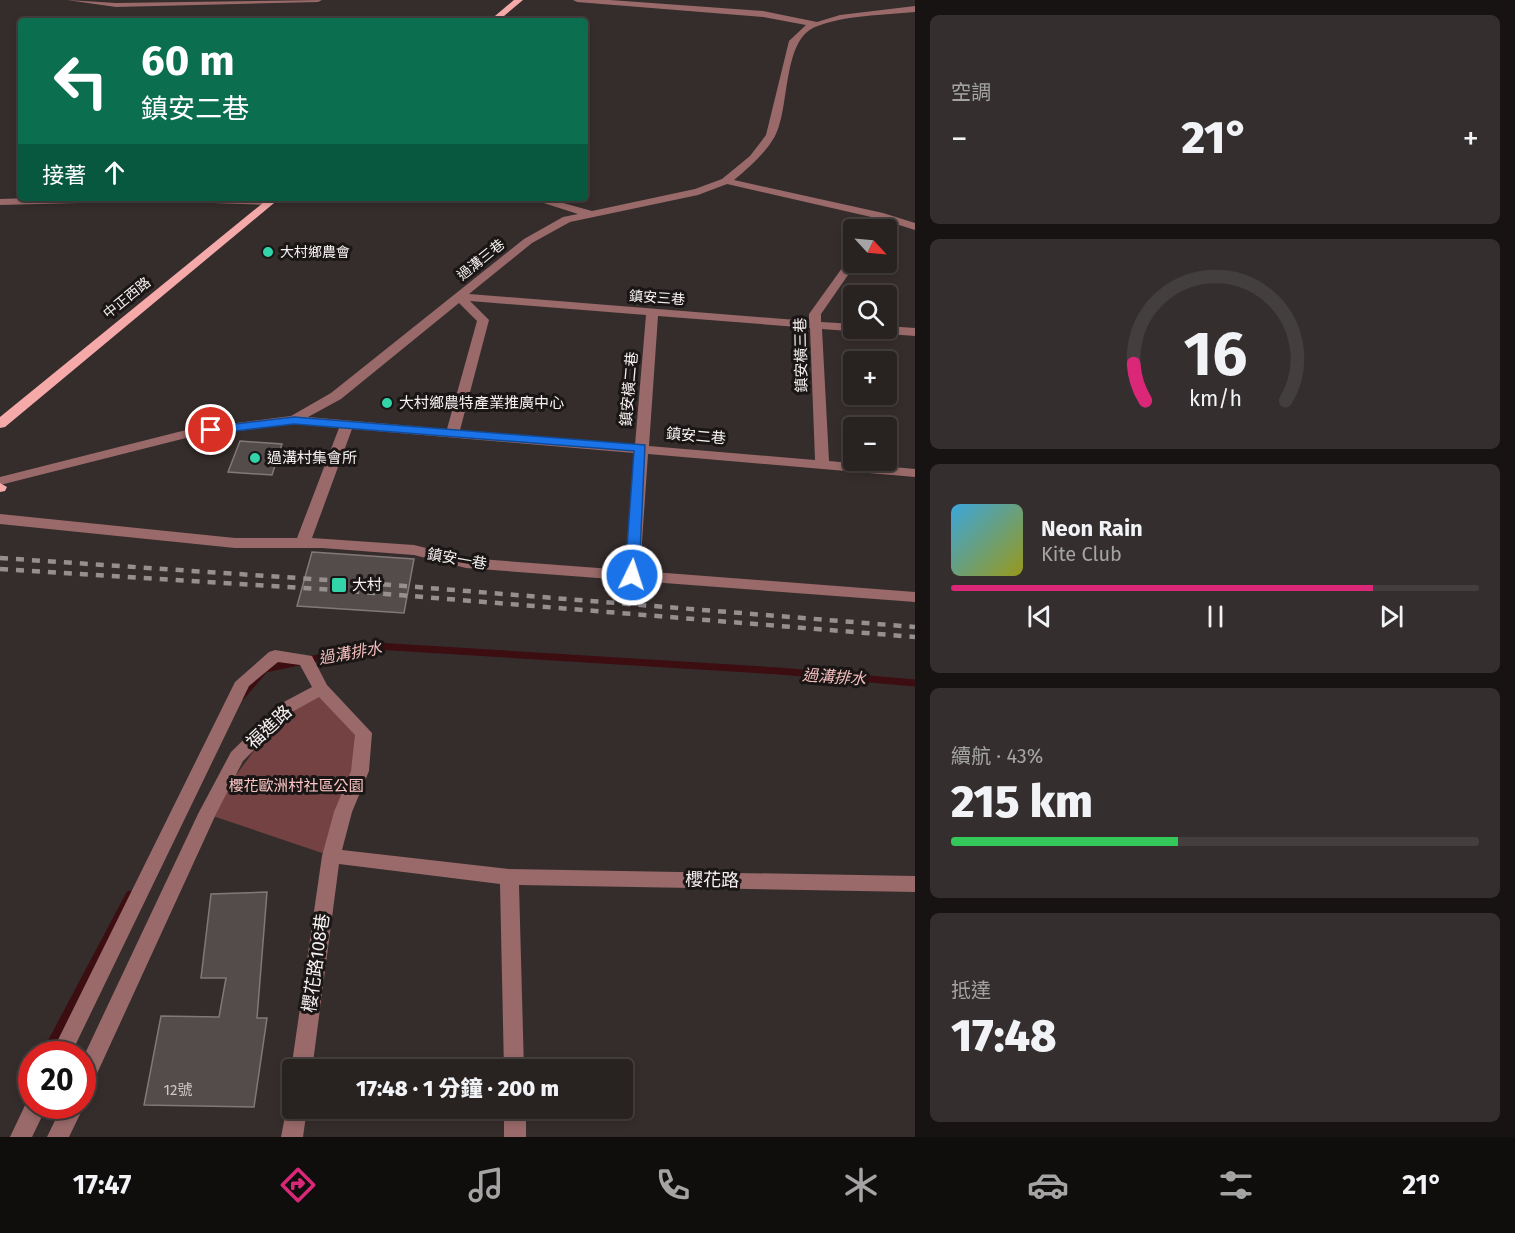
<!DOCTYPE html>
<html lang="zh-TW">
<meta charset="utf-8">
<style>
:root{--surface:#282221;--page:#342f2e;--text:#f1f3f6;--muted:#a5a4a5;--line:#443f3f;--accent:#db2777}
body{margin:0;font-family:"Fira Sans","Noto Sans TC",sans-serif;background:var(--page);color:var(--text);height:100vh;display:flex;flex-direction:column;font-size:22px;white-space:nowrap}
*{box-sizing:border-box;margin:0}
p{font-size:20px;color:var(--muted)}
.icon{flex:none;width:33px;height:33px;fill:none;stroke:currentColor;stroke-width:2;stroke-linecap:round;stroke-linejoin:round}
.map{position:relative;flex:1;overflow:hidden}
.panel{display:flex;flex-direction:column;gap:15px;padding:15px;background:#161312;width:600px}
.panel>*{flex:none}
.top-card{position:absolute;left:18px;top:18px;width:570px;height:183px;border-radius:6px;box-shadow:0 3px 9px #0003,0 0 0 2px var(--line);background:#0b6e4f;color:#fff;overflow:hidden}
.needle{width:39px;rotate:116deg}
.tools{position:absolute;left:843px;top:219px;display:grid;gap:12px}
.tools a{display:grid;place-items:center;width:54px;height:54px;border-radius:6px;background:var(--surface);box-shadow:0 3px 9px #0003,0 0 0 2px var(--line);font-size:30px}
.speed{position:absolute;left:18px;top:1041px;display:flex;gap:12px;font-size:30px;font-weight:700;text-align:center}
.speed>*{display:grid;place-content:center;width:78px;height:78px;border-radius:50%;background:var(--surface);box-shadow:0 3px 9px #0003,0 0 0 2px var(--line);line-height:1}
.speed .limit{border:9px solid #d22;background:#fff;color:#111}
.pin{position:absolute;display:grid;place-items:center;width:51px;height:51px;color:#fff;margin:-26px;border:3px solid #fff;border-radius:50%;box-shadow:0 2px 6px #0007}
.me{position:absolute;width:66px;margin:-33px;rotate:4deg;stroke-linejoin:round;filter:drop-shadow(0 0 4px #0008)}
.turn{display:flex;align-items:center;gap:21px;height:126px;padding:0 24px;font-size:27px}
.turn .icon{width:78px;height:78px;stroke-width:2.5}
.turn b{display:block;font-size:42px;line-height:51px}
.then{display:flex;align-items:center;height:57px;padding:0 24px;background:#0003;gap:12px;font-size:22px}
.big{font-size:45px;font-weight:800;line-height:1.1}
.panel .tile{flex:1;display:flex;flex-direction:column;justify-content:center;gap:9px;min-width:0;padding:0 21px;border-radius:9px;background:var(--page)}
.panel .dial{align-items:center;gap:0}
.dial svg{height:156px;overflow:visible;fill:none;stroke:var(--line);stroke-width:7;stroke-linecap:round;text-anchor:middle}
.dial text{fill:var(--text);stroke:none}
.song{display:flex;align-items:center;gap:18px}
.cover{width:72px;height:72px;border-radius:9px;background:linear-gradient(135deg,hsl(200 70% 55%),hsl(60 70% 35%))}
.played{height:6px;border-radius:3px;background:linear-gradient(90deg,var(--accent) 80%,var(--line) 80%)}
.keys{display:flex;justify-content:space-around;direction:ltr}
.heat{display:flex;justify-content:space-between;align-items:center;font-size:33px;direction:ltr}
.charge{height:9px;border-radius:4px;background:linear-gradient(90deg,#34c759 43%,var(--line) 0)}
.trip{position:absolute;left:282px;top:1059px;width:351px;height:60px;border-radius:6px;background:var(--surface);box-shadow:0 3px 9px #0003,0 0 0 2px var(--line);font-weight:800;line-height:60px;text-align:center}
.tab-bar{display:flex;height:96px;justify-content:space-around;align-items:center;background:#100e0d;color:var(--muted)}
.tab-bar .icon{width:42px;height:42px}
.tab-bar .selected{color:var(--accent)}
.tab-bar b{font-size:27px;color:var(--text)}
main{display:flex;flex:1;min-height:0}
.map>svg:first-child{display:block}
.green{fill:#744242}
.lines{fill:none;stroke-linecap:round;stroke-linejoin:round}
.stream-far1{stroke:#3c0d11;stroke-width:7}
.stream{stroke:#3c0d11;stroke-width:9}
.building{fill:#544b4b;stroke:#827877;stroke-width:1.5}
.minor{fill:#996a69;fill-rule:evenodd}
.major{fill:#f6a9a9;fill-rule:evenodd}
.rail{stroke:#968f8f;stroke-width:4.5;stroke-dasharray:8 8;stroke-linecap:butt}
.route{fill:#1a73e8;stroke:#114b97;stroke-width:1.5}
.poi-dot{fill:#32d4a9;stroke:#1a1616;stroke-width:2}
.labels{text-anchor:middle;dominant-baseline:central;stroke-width:6;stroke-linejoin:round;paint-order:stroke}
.far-poi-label{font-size:14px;fill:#f6f0f0;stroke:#1a1616;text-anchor:start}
.far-street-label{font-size:14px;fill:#f6f0f0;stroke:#1a1616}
.street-label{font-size:15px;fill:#f6f0f0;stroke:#1a1616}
.poi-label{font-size:15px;fill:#f6f0f0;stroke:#1a1616;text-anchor:start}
.park-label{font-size:15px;fill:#fec7c6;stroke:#1a1616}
.near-number-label{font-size:15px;fill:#cec7c7}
.water-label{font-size:16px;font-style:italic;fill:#f4bebc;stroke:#1a1616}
.near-street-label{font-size:18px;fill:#f6f0f0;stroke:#1a1616}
</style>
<main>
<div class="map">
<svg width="915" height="1137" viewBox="0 0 915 1137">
<rect width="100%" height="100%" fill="#352d2c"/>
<path class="green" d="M321,689L364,733L331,856L207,814L286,708Z"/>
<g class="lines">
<path class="stream-far1" d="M241,697L265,669L376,646L779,671L915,683"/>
<path class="stream" d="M46,1054L130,895"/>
</g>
<path class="building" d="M240,441L282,444L272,475L228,472Z
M312,552L414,559L404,613L297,606Z
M267,892L257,1018H267L254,1107L144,1105L161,1016L219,1017L226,978H201L211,894Z"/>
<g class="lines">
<path class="minor" d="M67,0L116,3L322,0L318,2L116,7Z
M573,0H610L763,11L817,22L840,15L915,6V12C883,15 845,15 815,27C782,41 790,108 775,136C765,154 749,167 734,180L883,213L915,223V230L880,219L727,184L698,195L570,222L532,243L469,294L809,321V314L850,257L854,256V262H857L821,314V322L854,324V328H886V326L915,328V336L822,329L829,461L915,469V477L648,454L640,571L915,592V602L466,568L414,555L322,548H235L0,524V514L235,538H297L339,428L294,424L190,437L0,485V477L190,429L291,416L331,393L524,239L563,217L578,214L528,198H545L592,211L695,189L722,179L750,156L766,135L789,41L806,25L763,17L577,2ZM470,301L646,315L635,445L460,430L489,320ZM459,303L477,321L447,429L308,417L341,399ZM658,316L810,328L815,460L649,446ZM352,429L634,453L625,570L466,558L414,545L312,538Z
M31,198H247L270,199L275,202L270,205L155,201L0,205V199Z
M275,650L312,656L327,685L372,733L369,771L352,812L342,850L509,869L915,876V892L519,885L524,1070H504L500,884L339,864L312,1070H292V1074L291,1070L322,856L334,812L351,771L355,735L319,697L292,712L243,761L216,814L89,1091L82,1094V1060L198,814L231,752L280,704L312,687L300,665L278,662L249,686L71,1054H51L235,682L269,652Z
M32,1098V1106H47L32,1137H10L28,1099Z
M292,1099V1108H307L303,1137H281L288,1101Z
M82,1103L84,1106L69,1137H47L62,1106H82Z
M504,1108H526V1137H504Z"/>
<path class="major" d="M514,0H523L498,21H489Z
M269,198H280L5,427L0,428V417Z
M0,483L7,487L5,491L0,492Z"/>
<path class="rail" d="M0,558L342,581L915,627
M0,569L337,590L915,637"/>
</g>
<path class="route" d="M294,417L645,445L639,575L632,580L625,575L634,451L294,424L211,434L205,430L211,427Z"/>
<g class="poi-dot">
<circle cx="268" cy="252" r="6"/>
<circle cx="387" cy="403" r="6"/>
<circle cx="255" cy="458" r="6"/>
<rect x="331" y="577" width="16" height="16" rx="3"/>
</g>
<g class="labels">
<g class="far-poi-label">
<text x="280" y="252">大村鄉農會</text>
</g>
<g class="far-street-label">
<text transform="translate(481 260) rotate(-39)">過溝三巷</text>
<text transform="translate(127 298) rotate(-39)">中正西路</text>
<text transform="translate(657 298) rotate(4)">鎮安三巷</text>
</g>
<g class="street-label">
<text transform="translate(801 355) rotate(-91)">鎮安橫三巷</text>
<text transform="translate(629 389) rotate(-85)">鎮安橫二巷</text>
<text transform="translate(696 436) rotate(5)">鎮安二巷</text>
<text transform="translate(457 559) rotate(10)">鎮安一巷</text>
</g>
<g class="poi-label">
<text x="399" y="403">大村鄉農特產業推廣中心</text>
<text x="267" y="458">過溝村集會所</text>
<text x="352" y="585">大村</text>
</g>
<g class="park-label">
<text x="296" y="786">櫻花歐洲村社區公園</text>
</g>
<g class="near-number-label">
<text x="178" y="1090">12號</text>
</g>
<g class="water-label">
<text transform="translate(350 653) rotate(-10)">過溝排水</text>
<text transform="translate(834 677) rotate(4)">過溝排水</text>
</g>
<g class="near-street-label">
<text transform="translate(269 727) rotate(-43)">福進路</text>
<text transform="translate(712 880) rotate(1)">櫻花路</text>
<text transform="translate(316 963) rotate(-82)">櫻花路108巷</text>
</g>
</g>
</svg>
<div class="tools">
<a><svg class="needle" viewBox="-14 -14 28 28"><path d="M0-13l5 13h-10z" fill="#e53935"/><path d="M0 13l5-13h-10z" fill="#a5a4a5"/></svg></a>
<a><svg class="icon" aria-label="search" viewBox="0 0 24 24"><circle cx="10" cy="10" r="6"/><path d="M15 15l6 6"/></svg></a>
<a>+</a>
<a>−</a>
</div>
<div class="speed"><div class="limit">20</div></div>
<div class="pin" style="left:211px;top:430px;background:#d93025"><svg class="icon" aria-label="arrive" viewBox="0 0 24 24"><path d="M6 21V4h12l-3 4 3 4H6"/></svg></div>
<svg class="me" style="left:632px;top:575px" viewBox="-20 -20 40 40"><circle r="17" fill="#1a73e8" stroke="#fff" stroke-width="3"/><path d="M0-11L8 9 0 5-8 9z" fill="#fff"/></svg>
<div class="trip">17:48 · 1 分鐘 · 200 m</div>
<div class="top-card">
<div class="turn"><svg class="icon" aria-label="left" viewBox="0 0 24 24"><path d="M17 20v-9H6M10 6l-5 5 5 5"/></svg><div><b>60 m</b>鎮安二巷</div></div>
<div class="then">接著<svg class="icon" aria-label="ahead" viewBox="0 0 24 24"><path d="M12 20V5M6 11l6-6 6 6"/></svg></div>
</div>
</div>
<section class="panel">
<div class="tile"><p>空調</p>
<div class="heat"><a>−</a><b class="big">21°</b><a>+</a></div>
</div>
<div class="tile dial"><svg viewBox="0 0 100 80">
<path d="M14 69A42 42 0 1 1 86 69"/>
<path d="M14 69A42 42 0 0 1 8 50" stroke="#db2777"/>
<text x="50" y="56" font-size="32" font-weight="700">16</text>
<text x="50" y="72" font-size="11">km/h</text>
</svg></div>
<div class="tile">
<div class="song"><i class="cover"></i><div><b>Neon Rain</b><p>Kite Club</p></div></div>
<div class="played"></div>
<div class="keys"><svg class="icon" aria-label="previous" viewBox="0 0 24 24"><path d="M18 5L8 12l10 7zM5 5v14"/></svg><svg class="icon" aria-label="pause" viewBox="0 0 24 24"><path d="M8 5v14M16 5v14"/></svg><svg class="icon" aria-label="next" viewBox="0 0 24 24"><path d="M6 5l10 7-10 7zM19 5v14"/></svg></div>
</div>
<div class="tile"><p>續航 · 43%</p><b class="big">215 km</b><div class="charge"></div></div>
<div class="tile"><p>抵達</p><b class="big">17:48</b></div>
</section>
</main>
<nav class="tab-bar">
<b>17:47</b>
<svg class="icon selected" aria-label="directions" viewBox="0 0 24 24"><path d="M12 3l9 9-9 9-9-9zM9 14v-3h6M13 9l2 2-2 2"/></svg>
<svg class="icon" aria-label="music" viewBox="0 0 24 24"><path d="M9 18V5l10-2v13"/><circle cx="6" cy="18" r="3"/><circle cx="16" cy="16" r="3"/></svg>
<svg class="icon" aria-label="phone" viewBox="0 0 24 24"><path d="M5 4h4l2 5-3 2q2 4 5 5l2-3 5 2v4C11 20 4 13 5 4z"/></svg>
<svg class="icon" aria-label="climate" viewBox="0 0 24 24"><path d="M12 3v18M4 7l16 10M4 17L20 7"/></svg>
<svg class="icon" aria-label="car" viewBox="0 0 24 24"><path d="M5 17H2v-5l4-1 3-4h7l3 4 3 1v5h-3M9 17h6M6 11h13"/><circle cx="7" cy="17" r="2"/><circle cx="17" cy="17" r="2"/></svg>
<svg class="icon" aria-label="filters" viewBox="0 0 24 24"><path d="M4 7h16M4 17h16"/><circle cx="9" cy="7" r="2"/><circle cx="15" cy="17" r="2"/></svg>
<b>21°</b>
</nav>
